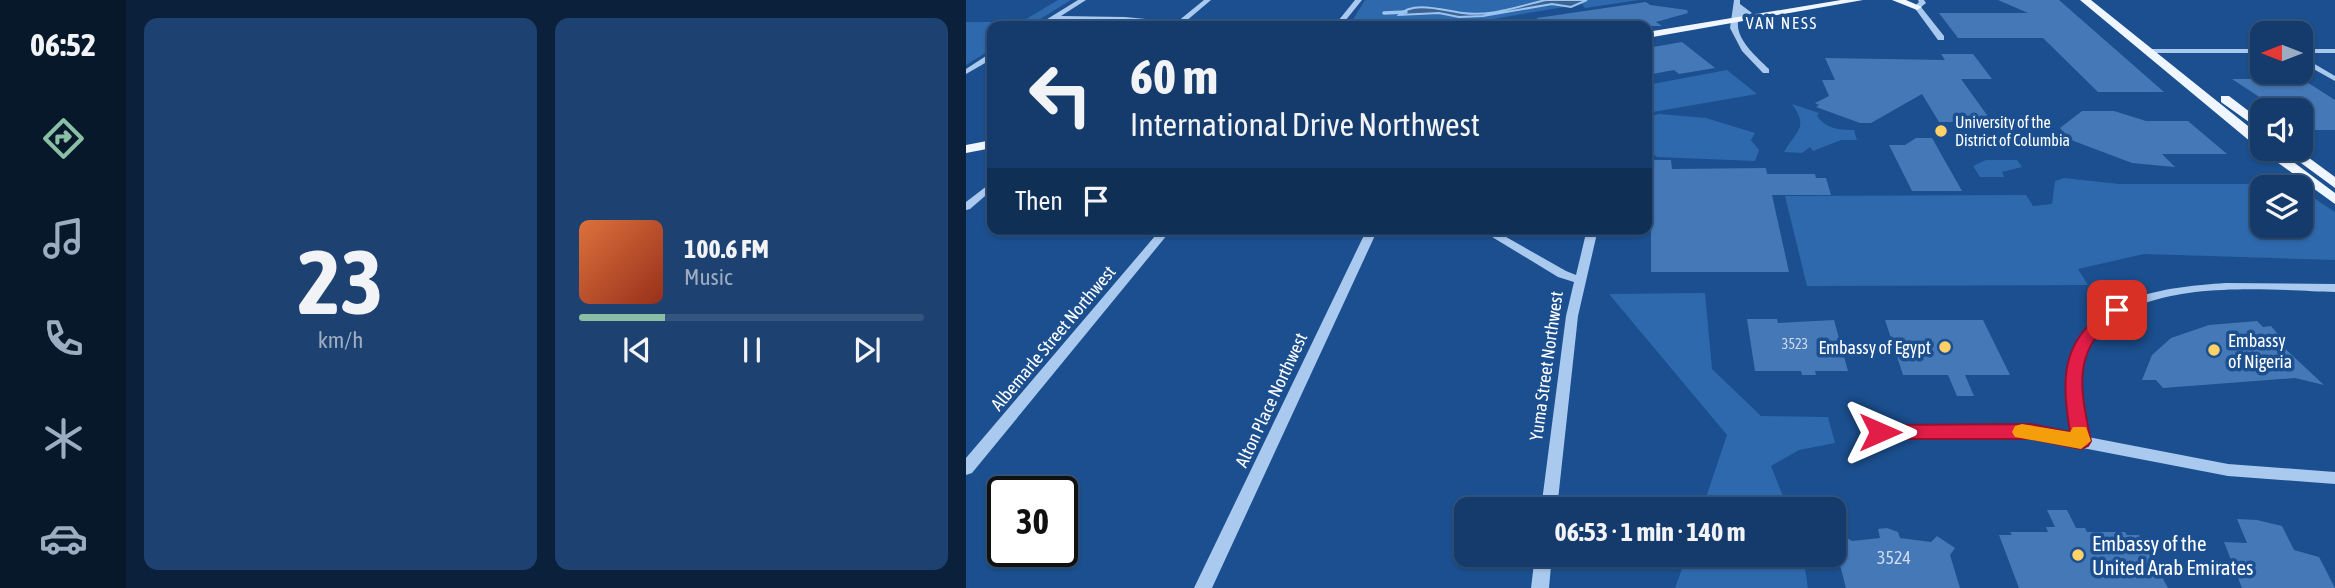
<!DOCTYPE html>
<meta charset="utf-8">
<style>
:root{--surface:#143b6b;--page:#1d4271;--text:#f1f3f6;--muted:#9dadc1;--line:#33557e;--accent:#8abfa5}
body{margin:0;font-family:"Asap Condensed",sans-serif;background:var(--page);color:var(--text);height:100vh;display:flex;flex-direction:column;font-size:26px;white-space:nowrap}
*{box-sizing:border-box;margin:0}
p{font-size:23px;color:var(--muted)}
.icon{flex:none;width:38px;height:38px;fill:none;stroke:currentColor;stroke-width:2;stroke-linecap:round;stroke-linejoin:round}
.map{position:relative;flex:1;overflow:hidden}
.sheet{display:flex;flex-direction:column;gap:18px;padding:18px;background:#0b203b;width:840px}
.sheet>*{flex:none}
.top-card{position:absolute;left:21px;top:21px;width:665px;height:214px;border-radius:14px;box-shadow:0 2px 5px #0004,0 0 0 2px var(--line);background:#143b6b;color:var(--text);overflow:hidden}
.needle{width:46px;rotate:270deg}
.fabs{position:absolute;left:1284px;top:21px;display:grid;gap:14px}
.fabs a{display:grid;place-items:center;width:63px;height:63px;border-radius:14px;background:var(--surface);box-shadow:0 2px 5px #0004,0 0 0 2px var(--line);font-size:35px}
.speed{position:absolute;left:21px;top:476px;display:flex;gap:14px;font-size:35px;font-weight:700;text-align:center}
.speed>*{display:grid;place-content:center;width:91px;height:91px;border-radius:50%;background:var(--surface);box-shadow:0 2px 5px #0004,0 0 0 2px var(--line);line-height:1}
.speed .limit{border:4px solid #111;border-radius:10px;background:#fff;color:#111}
.pin{position:absolute;display:grid;place-items:center;width:60px;height:60px;color:#fff;margin:-30px;border-radius:14px;box-shadow:0 4px 10px #0006}
.me{position:absolute;width:77px;margin:-38px;rotate:90deg;stroke-linejoin:round;filter:drop-shadow(0 0 5px #0008)}
.turn{display:flex;align-items:center;gap:24px;height:147px;padding:0 28px;font-size:32px}
.turn .icon{width:91px;height:91px;stroke-width:2.5}
.turn b{display:block;font-size:49px;line-height:60px}
.then{display:flex;align-items:center;height:66px;padding:0 28px;background:#0003;gap:14px;font-size:26px}
.sheet .widget{flex:1;display:flex;flex-direction:column;justify-content:center;gap:10px;min-width:0;padding:0 24px;border-radius:14px;background:var(--page)}
.sheet .dial{align-items:center;gap:0}
.dial b{font-size:91px;line-height:1}
.song{display:flex;align-items:center;gap:21px}
.cover{width:84px;height:84px;border-radius:10px;background:linear-gradient(135deg,hsl(20 70% 55%),hsl(10 70% 35%))}
.played{height:7px;border-radius:4px;background:linear-gradient(90deg,var(--accent) 25%,var(--line) 25%)}
.keys{display:flex;justify-content:space-around;direction:ltr}
.sheet .tiles{flex:1;display:grid;gap:18px;grid-template-columns:repeat(2,1fr)}
.trip{position:absolute;left:488px;top:497px;width:392px;height:70px;border-radius:14px;background:var(--surface);box-shadow:0 2px 5px #0004,0 0 0 2px var(--line);font-weight:700;line-height:70px;text-align:center}
main{display:flex;flex:1;min-height:0}
.tabs{display:flex;flex-direction:column;width:126px;justify-content:space-around;align-items:center;background:#08182b;color:var(--muted)}
.tabs .icon{width:49px;height:49px}
.tabs .on{color:var(--accent)}
.tabs b{font-size:32px;color:var(--text)}
.map>svg:first-child{display:block}
.green{fill:#2e69ad}
.water{fill:#3c6290;stroke:#9cc4f0;stroke-width:2}
.lines{fill:none;stroke-linecap:round;stroke-linejoin:round}
.stream{stroke:#9cc4f0;stroke-width:3.5}
.building{fill:#4478b7}
.minor{fill:#a9c9ee;fill-rule:evenodd}
.major{fill:#f0f6ff;fill-rule:evenodd}
.route{fill:#e11d48;stroke:#92132f;stroke-width:2}
.slow{fill:#f59e0b}
.poi-dot{fill:#ffd166;stroke:#1b4f8f;stroke-width:2.5}
.labels{text-anchor:middle;dominant-baseline:central;stroke-width:7;stroke-linejoin:round;paint-order:stroke}
.number-label{font-size:14px;fill:#d0dded}
.far-neighbourhood-label{font-size:16px;letter-spacing:2px;fill:#fff;stroke:#1b4f8f}
.far-poi-label{font-size:16px;fill:#fff;stroke:#1b4f8f;text-anchor:start}
.street-label{font-size:18px;fill:#fff;stroke:#1b4f8f}
.poi-label{font-size:18px;fill:#fff;stroke:#1b4f8f;text-anchor:start}
.near-number-label{font-size:18px;fill:#d0dded}
.near-poi-label{font-size:21px;fill:#fff;stroke:#1b4f8f;text-anchor:start}
</style>
<main>
<nav class="tabs">
<b>06:52</b>
<svg class="icon on" aria-label="directions" viewBox="0 0 24 24"><path d="M12 3l9 9-9 9-9-9zM9 14v-3h6M13 9l2 2-2 2"/></svg>
<svg class="icon" aria-label="music" viewBox="0 0 24 24"><path d="M9 18V5l10-2v13"/><circle cx="6" cy="18" r="3"/><circle cx="16" cy="16" r="3"/></svg>
<svg class="icon" aria-label="phone" viewBox="0 0 24 24"><path d="M5 4h4l2 5-3 2q2 4 5 5l2-3 5 2v4C11 20 4 13 5 4z"/></svg>
<svg class="icon" aria-label="climate" viewBox="0 0 24 24"><path d="M12 3v18M4 7l16 10M4 17L20 7"/></svg>
<svg class="icon" aria-label="car" viewBox="0 0 24 24"><path d="M5 17H2v-5l4-1 3-4h7l3 4 3 1v5h-3M9 17h6M6 11h13"/><circle cx="7" cy="17" r="2"/><circle cx="17" cy="17" r="2"/></svg>
</nav>
<section class="sheet">
<div class="tiles">
<div class="widget dial"><b>23</b><p>km/h</p></div>
<div class="widget">
<div class="song"><i class="cover"></i><div><b>100.6 FM</b><p>Music</p></div></div>
<div class="played"></div>
<div class="keys"><svg class="icon" aria-label="previous" viewBox="0 0 24 24"><path d="M18 5L8 12l10 7zM5 5v14"/></svg><svg class="icon" aria-label="pause" viewBox="0 0 24 24"><path d="M8 5v14M16 5v14"/></svg><svg class="icon" aria-label="next" viewBox="0 0 24 24"><path d="M6 5l10 7-10 7zM19 5v14"/></svg></div>
</div>
</div>
</section>
<div class="map">
<svg width="1369" height="588" viewBox="0 0 1369 588">
<rect width="100%" height="100%" fill="#1b4f8f"/>
<path class="green" d="M92,0H105L63,26H26V49L0,65V22H55Z
M399,0H673L619,8L616,4L485,26H383Z
M761,70L791,94L681,113V85Z
M826,104L853,113L851,116C860,129 874,130 888,130L891,140H875L847,151L844,147L836,153L818,152C829,131 844,129 826,104Z
M693,114L740,118L789,133L785,140L793,150L789,161L691,157L681,150V117Z
M1020,160H1051L1056,167L1036,172L1038,177H1014L1007,166Z
M1098,178L1153,184H1294L1312,187H1297V226H1335L1336,190L1369,212V260L1178,254L1112,269L1122,285L841,286L819,196L1060,195L1067,206L1086,204L1089,181Z
M739,293L746,369L795,416L862,417L869,443L833,450L805,466L822,509H736L761,435L643,294Z
M721,555H837L842,588H709Z"/>
<path class="water" d="M580,0H621L605,7L586,4L517,16L493,17L473,13L433,15C447,0 479,11 497,13C525,17 553,6 580,0Z"/>
<g class="lines">
<path class="stream" d="M418,13L440,12"/>
</g>
<path class="building" d="M1032,0H1093L1198,92H1132L1077,38H992L973,13H1062Z
M680,2L684,5L721,10L722,13L690,22L696,26H571V18Z
M716,42L749,68L713,74L708,70L681,75V48Z
M975,54H1007L1026,79H995L1026,122H973L956,94L905,123H894L850,107L853,105L849,103L863,96L856,80H869L859,58L979,60Z
M1285,72H1314L1325,79H1336L1369,100V130H1335V110H1313L1266,79H1295Z
M1116,111H1148L1180,121H1222L1261,154H1196L1209,167L1166,163L1105,140L1094,128Z
M950,138H966L996,191H946L923,145H939Z
M685,160H705L706,169L800,168L801,174H849L850,178H860L865,195H806L823,272H685Z
M781,319H811L812,323L868,320L882,371H849L850,375H836L835,371H789Z
M919,320H1017L1044,375H999L1008,396H991L982,375H937Z
M1291,321L1297,327L1305,326L1317,340L1311,341L1358,385L1329,378L1197,388L1190,380H1176L1186,355L1205,338L1243,325Z
M1081,510H1101L1110,528H1119L1121,532H1159L1161,535H1173L1202,588H1053L1033,535H1046L1044,532H1082L1080,527H1089Z
M1271,519L1291,520L1316,526L1328,550L1353,557L1369,588H1276L1258,542L1281,543Z
M921,528L932,532L934,538L965,542L971,536L989,548L984,555L994,588H880L868,542L875,534L886,541L914,538L912,529Z"/>
<g class="lines">
<path class="minor" d="M112,0H120L95,16L159,17L211,22L238,0H245L219,22L236,24L239,26H212L159,21L89,20L79,26H70Z
M389,0H396L375,26H368Z
M768,0H774V4L786,13L772,22C770,40 791,57 803,69V73H797L776,51L764,28Z
M952,0H958L960,3L955,7L978,36V40H972L948,7L953,2Z
M1179,49H1297V53H1182L1178,51Z
M1335,49H1369V53H1335Z
M23,54H26V59L0,74V69Z
M1335,56L1369,76V81L1335,62Z
M26,182V190L4,209L0,210V202Z
M195,229H206L6,473L0,475V458Z
M401,229H412L246,588H228Z
M513,229H526L600,271L610,275L621,229H632L612,316L591,509H575L600,316L608,282L592,277Z
M1259,283L1369,284V292C1295,290 1136,271 1115,369C1110,391 1118,415 1122,437L1262,464L1369,472V484L1262,476L1065,438H914L909,436L907,432L909,428L914,426H1065L1106,434C1103,415 1098,395 1100,375C1101,366 1105,358 1109,350C1134,293 1205,287 1259,283Z
M569,555H586L583,588H565Z"/>
<path class="major" d="M875,0H897L681,38V32Z
M926,0H940L956,7L951,10Z
M1114,0H1125L1297,138V149H1310L1369,193V204L1297,152Z
M1255,96H1263L1297,122V132L1255,102Z
M26,140V148L0,153V145Z
M1316,149H1331L1369,177V188Z"/>
</g>
<path class="route" d="M1151,305L1159,310C1152,320 1139,326 1131,336C1107,366 1118,407 1125,441L1122,446L1115,449L1065,439H914L905,432L914,425L1065,424L1104,432C1097,391 1093,349 1129,320C1136,314 1142,307 1151,305Z"/>
<path class="slow" d="M1056,424L1104,432L1107,427H1120L1125,441L1115,449L1049,437L1046,432L1049,426Z"/>
<g class="poi-dot">
<circle cx="975" cy="131" r="7"/>
<circle cx="979" cy="347" r="7"/>
<circle cx="1248" cy="350" r="7"/>
<circle cx="1112" cy="555" r="7"/>
</g>
<g class="labels">
<g class="number-label">
<text x="829" y="344">3523</text>
</g>
<g class="far-neighbourhood-label">
<text x="816" y="23">VAN NESS</text>
</g>
<g class="far-poi-label">
<text x="989" y="122">University of the<tspan x="989" dy="18">District of Columbia</tspan></text>
</g>
<g class="street-label">
<text transform="translate(87 338) rotate(-50)">Albemarle Street Northwest</text>
<text transform="translate(580 366) rotate(-82)">Yuma Street Northwest</text>
<text transform="translate(305 400) rotate(-65)">Alton Place Northwest</text>
</g>
<g class="poi-label">
<text x="1262" y="340">Embassy<tspan x="1262" dy="21">of Nigeria</tspan></text>
<text x="965" y="347" text-anchor="end">Embassy of Egypt</text>
</g>
<g class="near-number-label">
<text x="928" y="557">3524</text>
</g>
<g class="near-poi-label">
<text x="1126" y="543">Embassy of the<tspan x="1126" dy="24">United Arab Emirates</tspan></text>
</g>
</g>
</svg>
<div class="fabs">
<a><svg class="needle" viewBox="-14 -14 28 28"><path d="M0-13l5 13h-10z" fill="#e53935"/><path d="M0 13l5-13h-10z" fill="#9dadc1"/></svg></a>
<a><svg class="icon" aria-label="sound" viewBox="0 0 24 24"><path d="M4 9h4l5-4v14l-5-4H4zM17 9q2 3 0 6"/></svg></a>
<a><svg class="icon" aria-label="layers" viewBox="0 0 24 24"><path d="M12 4l9 5-9 5-9-5zM3 14l9 5 9-5"/></svg></a>
</div>
<div class="speed"><div class="limit">30</div></div>
<div class="pin" style="left:1151px;top:310px;background:#d93025"><svg class="icon" aria-label="arrive" viewBox="0 0 24 24"><path d="M6 21V4h12l-3 4 3 4H6"/></svg></div>
<svg class="me" style="left:914px;top:432px" viewBox="-20 -20 40 40"><path d="M0-17L14 15 0 8-14 15z" fill="#e11d48" stroke="#fff" stroke-width="4"/></svg>
<div class="trip">06:53 · 1 min · 140 m</div>
<div class="top-card">
<div class="turn"><svg class="icon" aria-label="left" viewBox="0 0 24 24"><path d="M17 20v-9H6M10 6l-5 5 5 5"/></svg><div><b>60 m</b>International Drive Northwest</div></div>
<div class="then">Then<svg class="icon" aria-label="arrive" viewBox="0 0 24 24"><path d="M6 21V4h12l-3 4 3 4H6"/></svg></div>
</div>
</div>
</main>
